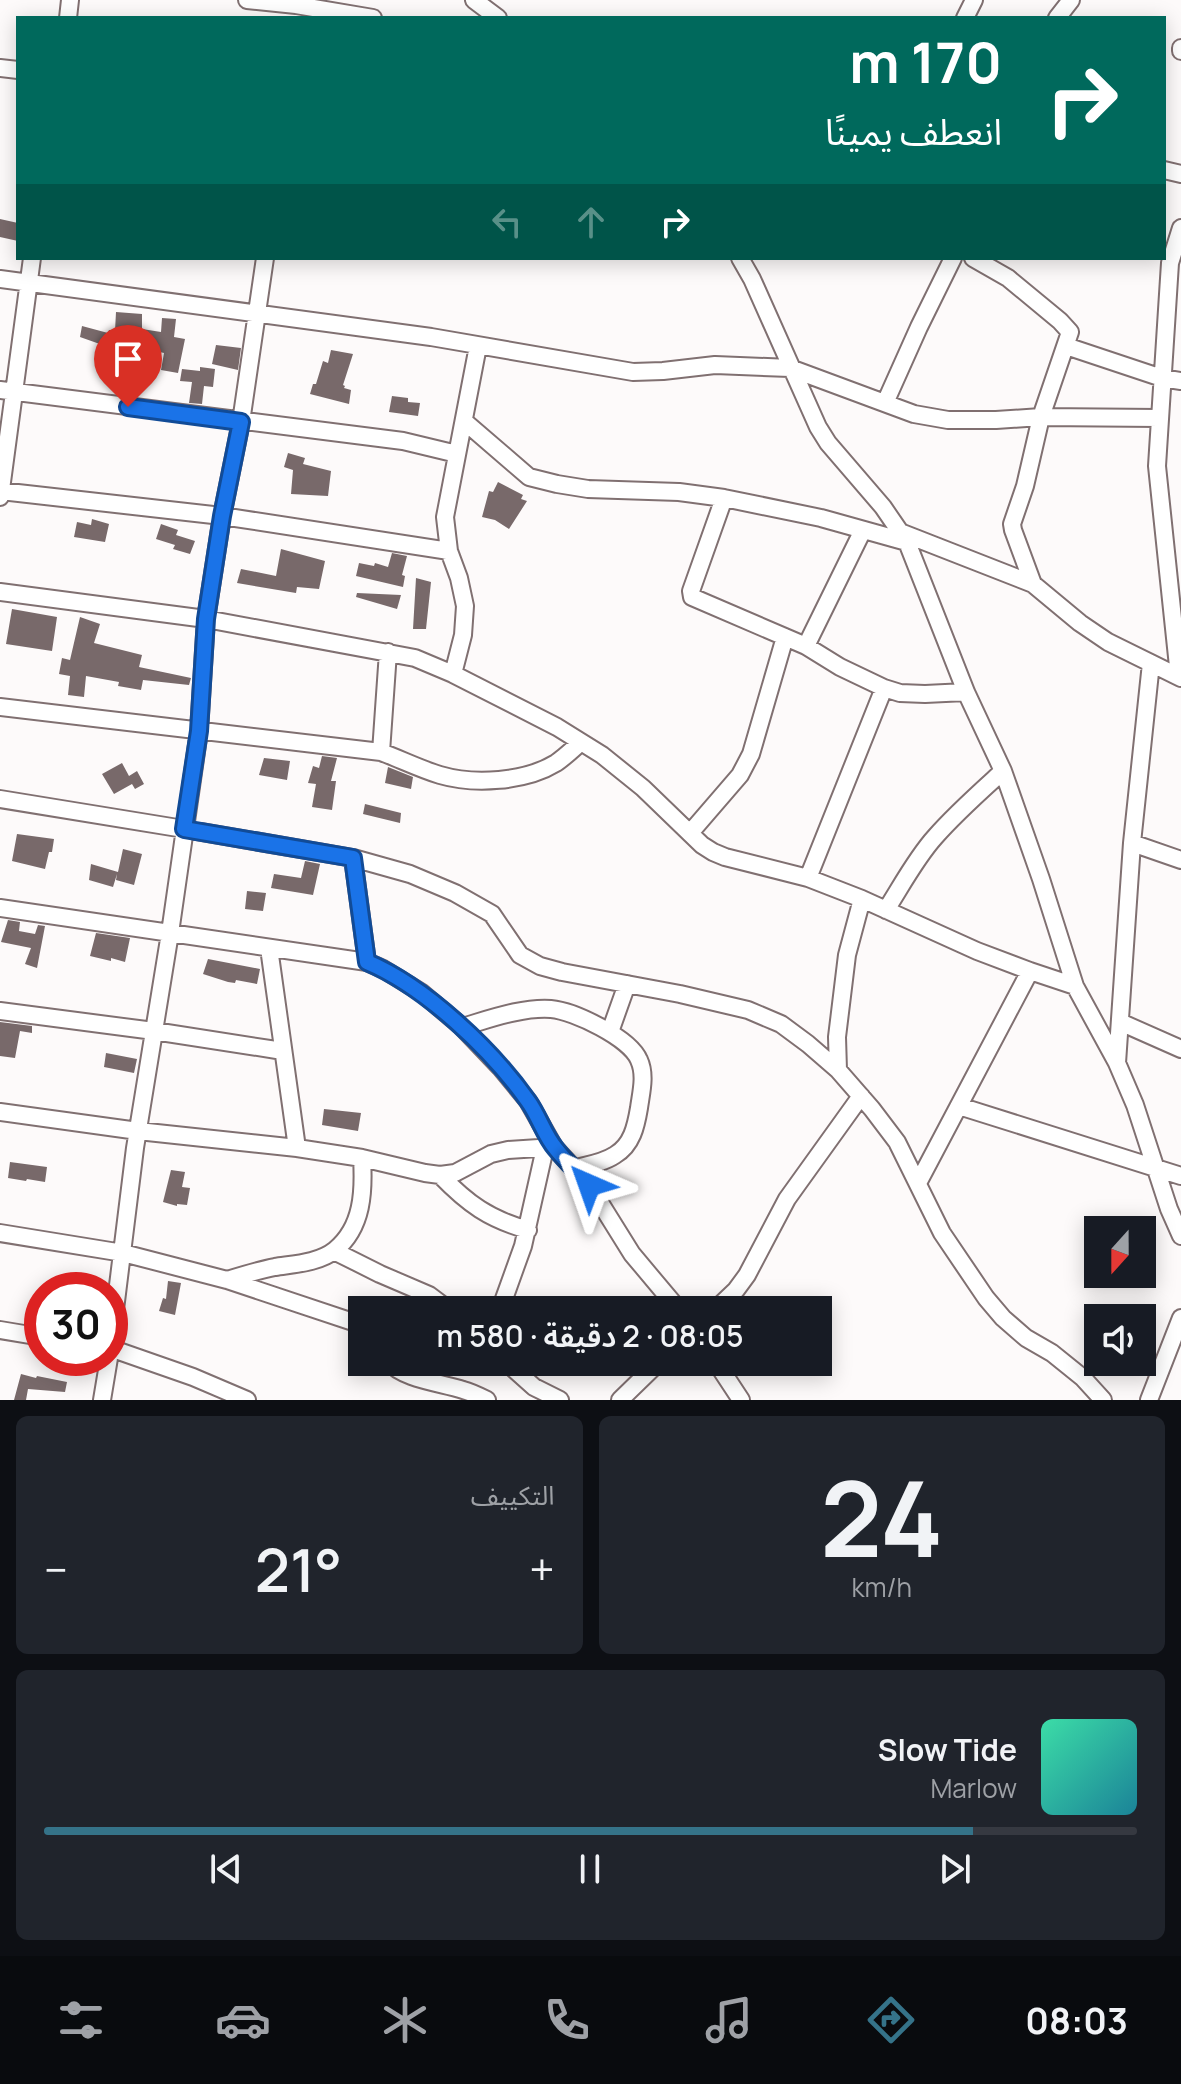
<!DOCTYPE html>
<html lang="ar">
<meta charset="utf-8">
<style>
:root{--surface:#171b24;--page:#20242c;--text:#f1f3f6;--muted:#9ea1a6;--line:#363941;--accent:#357389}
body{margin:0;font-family:Manrope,"Noto Sans Arabic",sans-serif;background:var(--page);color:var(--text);direction:rtl;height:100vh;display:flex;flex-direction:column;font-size:30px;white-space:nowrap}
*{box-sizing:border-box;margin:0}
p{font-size:26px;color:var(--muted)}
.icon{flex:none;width:44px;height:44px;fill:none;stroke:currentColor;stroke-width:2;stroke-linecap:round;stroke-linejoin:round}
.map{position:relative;height:1400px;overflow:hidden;direction:ltr}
.panel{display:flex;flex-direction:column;gap:16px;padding:16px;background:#0d0f14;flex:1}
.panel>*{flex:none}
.top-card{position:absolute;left:16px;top:16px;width:1150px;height:244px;border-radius:0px;box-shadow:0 4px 20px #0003;direction:rtl;background:#00695c;color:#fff;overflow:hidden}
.needle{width:52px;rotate:201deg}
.controls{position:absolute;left:1084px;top:1216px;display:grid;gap:16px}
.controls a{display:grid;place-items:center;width:72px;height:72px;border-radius:0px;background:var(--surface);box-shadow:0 4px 20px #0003;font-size:40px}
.speed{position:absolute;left:24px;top:1272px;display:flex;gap:16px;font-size:40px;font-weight:700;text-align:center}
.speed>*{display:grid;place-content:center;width:104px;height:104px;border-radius:50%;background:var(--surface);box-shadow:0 4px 20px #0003;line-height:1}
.speed .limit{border:12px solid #d22;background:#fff;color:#111}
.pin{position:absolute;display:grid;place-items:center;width:68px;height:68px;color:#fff;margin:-82px -34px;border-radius:50% 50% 50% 0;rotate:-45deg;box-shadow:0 0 8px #0007}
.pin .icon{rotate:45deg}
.me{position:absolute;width:88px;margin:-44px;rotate:317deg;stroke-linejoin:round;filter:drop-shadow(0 0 6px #0008)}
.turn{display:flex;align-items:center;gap:28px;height:168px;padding:0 32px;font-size:36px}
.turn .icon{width:104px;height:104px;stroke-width:2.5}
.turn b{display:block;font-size:56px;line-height:68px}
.lanes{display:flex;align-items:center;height:76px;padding:0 32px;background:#0003;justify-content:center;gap:40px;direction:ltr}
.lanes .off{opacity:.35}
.big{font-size:60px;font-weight:600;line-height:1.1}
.panel .card{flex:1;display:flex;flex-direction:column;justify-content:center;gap:12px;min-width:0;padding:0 28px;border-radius:12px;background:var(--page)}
.panel .dial{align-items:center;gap:0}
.dial b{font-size:104px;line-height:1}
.song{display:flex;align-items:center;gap:24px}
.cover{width:96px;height:96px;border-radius:12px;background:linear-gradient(135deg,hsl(160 70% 55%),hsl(190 70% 35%))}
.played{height:8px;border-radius:4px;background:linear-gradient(90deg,var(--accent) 85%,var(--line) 85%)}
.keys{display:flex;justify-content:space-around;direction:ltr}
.heat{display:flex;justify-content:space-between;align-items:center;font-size:44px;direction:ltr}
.panel .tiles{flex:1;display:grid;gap:16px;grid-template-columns:1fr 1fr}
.card:last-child{grid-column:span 2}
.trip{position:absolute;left:348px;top:1296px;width:484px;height:80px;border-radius:0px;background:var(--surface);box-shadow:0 4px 20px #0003;font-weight:600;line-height:80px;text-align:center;direction:rtl}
.dock{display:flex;height:128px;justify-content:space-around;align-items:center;background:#090b0e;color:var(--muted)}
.dock .icon{width:56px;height:56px}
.dock .current{color:var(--accent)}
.dock b{font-size:36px;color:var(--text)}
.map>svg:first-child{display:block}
.building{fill:#78696a}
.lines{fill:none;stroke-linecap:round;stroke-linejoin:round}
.minor-casing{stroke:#807071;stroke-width:20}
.minor{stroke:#fff;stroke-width:16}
.route-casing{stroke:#114b97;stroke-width:20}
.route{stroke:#1a73e8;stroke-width:14}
</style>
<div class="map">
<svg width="1181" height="1400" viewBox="0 0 1181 1400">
<rect width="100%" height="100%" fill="#fdfafa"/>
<path class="building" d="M0,219L18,223V241L0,237Z
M116,312L142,314V329L161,332L162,318L176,319L174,337L185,339L178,373L161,370L164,353L126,344L124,365L110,364L111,348L80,337L82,326L108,333L109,330L115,331Z
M216,345L241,348L238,370L212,364Z
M331,350L353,354L343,385L345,386L344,388L351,390L349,404L310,394L313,384H316L323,361L328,363Z
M200,367L215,369L213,387L204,386L202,404L189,403L192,382L180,381L182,369L200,371Z
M392,396L408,398V402L420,403L418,416L389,412Z
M288,453L305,458L303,464L331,471L328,496L291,494L293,470L284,467Z
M498,482L523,495L521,499L527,501L509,529L495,520L482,517L489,491L493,492Z
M92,519L109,524L105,542L74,537L77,522L91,525Z
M161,524L178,530L176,535L195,541L190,554L173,549L175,545L156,539Z
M281,549L325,561L319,589L297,587L296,593L237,583L241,569L276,576Z
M392,553L407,556L402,575L405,576L403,587L356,576L359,563L374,566L375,563L388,567Z
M416,578L431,582L426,629H413Z
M357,593L401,595L397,609L356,597Z
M12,609L57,617L52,651L6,644Z
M80,617L100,624L94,643L142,655L139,667L191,678L189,685L143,680L141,690L118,686L119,682L86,676L84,697L68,695L70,676L59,674L62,658L70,660Z
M322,756L337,758L331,781H336L332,810L312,807L316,784L308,783L313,766L319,768Z
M264,758L290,761L287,780L259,775Z
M122,763L129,776L137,771L144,784L135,789L132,784L114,794L102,774Z
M388,767L413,777L411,789L385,783Z
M365,804L401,813L400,823L363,814Z
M17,834L54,839L52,852H49L45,869L12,861Z
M123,849L142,854L134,885L116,880L117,874L113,887L89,880L91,864L118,872Z
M305,861L320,864L313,895L271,888L274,874L301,878Z
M247,891L266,893L263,911L245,909Z
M8,920L20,922L19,931L35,934L38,925L45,926L37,968L25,964L31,948L1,942Z
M96,933L130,938L125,962L111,958V961L90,956Z
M208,959L260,969L257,984L236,980L235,983L228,982L203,974Z
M0,1022L32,1026V1033L20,1031L15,1058L0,1056Z
M106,1053L137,1059L134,1073L104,1067Z
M324,1109L361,1113L358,1131L322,1125Z
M10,1162L47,1167L45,1182L27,1179L26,1181L8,1178Z
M171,1170L185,1172L182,1187L190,1188L187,1205L177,1204V1206L163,1202Z
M168,1281L181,1283L175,1315L159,1311L163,1298L166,1299Z
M21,1374L36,1378L37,1376L67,1382L65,1392L28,1389L26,1400H14Z"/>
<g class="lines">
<g class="minor-casing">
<path id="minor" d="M247,0L296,5L373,18
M474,0L498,18
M68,18L70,0
M965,18L974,0
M1057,18L1071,0
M1181,48V51
M0,68L18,70
M1164,170L1181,174
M740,258L752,279L818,427L828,443L883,507L907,542L966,692L1003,771L1041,879L1075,986L1117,1063L1135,1105L1169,1209L1181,1236
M973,258L1008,278L1060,321L1070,332L1041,417L1025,486L1012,524L1013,530L1033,584
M0,279L431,337L633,372L663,371L715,365L790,368L914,414L948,420H996L1041,417L1159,418
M1066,346L1162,378L1181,381
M0,390L403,441L457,454
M885,403L919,327L953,258
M464,421L529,477L557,484L588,489L679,492L724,498L821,518L907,542
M0,491L222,516L449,551
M0,497L32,258
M724,498L691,591L692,597L806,646L840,667L884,688L900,693L925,694L966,692
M900,532L1033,584L1080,623L1108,642L1181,678
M0,592L206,619L415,658L453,674L557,727L602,755L643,788L702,845L713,852L725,857L808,878L862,899L977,951L1030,971L1075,986
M806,646L863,530
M453,674L463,635L465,606L459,578L449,551L445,517L478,346
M1179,676L1157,466L1170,263L1181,228
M0,707L381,752C400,759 420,769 440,775C474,785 525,782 556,763C565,757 573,749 581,742
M381,752L388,652
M0,799L184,829L353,858L410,874L455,893L492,914L520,955L540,966L562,972L680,994L748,1010L781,1024L808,1044L838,1070L872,1109L897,1142L942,1233L986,1298L1003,1318L1026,1338L1052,1353L1083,1378L1103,1400
M690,833L740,775L751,754L785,637
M1132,843L1181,860
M353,858L367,962
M808,878L884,688
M0,908L367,962L383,969L422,993L462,1027L500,1067L528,1101L554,1147L589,1185L632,1254L679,1310
M886,910C902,885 916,858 935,837C956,813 980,792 1003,771
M269,948L297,1148
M0,1011L154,1031L283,1051
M1120,1022L1181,1049
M462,1027C490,1019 522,1007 551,1009C574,1011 630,1038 639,1060C646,1075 641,1093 639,1108C636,1126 632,1145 615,1155C603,1163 588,1165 575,1168
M610,1032L627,984
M1117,1063L1132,843L1151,663
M838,1070L837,1037L847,955L862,899
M959,1106L1181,1176
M0,1112L138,1131L297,1148L362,1158L425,1173L440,1175L455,1173L491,1154L508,1150L554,1147
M440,1175C468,1204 489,1219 528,1230
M918,1183L1030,971
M0,1233L123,1253L227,1280L362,1325
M334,1251L380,1274L429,1295L449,1310
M227,1280C243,1275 259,1270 275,1267C294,1264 319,1263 335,1250C363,1227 364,1191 362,1158
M500,1310L523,1246L545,1148
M715,1310L736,1290L747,1275L787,1199L861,1096
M0,1330L42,1337
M110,1348L193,1377L247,1400
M110,1350L135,1148L170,933L199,731L206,619L222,516L241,422L265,258
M389,1362C402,1379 442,1383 463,1390C471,1392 479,1396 487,1400
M506,1362L534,1387L560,1400
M716,1362L741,1400
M102,1400L109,1358
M620,1400L659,1362
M1149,1400L1181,1318"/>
</g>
<use href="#minor" class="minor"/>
</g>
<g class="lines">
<g class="route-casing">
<path id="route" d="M128,407L241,422L222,516L206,619L199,731L184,829L353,858L367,962C426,987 492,1050 528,1101C539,1116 544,1135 556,1149C566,1162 579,1173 589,1185"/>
</g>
<use href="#route" class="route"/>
</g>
</svg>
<div class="controls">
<a><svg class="needle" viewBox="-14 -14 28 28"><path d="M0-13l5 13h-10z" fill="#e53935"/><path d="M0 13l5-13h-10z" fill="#9ea1a6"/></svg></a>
<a><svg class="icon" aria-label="sound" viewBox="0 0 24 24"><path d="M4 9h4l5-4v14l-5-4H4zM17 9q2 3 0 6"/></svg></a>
</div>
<div class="speed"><div class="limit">30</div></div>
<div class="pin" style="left:128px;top:407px;background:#d93025"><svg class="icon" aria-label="arrive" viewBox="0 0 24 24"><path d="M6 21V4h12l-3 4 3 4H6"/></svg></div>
<svg class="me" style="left:589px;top:1185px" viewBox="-20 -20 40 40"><path d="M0-17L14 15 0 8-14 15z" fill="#1a73e8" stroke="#fff" stroke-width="4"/></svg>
<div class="trip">08:05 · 2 دقيقة · 580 m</div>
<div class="top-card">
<div class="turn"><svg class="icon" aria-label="right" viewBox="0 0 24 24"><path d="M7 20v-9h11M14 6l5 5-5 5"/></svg><div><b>170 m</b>انعطف يمينًا</div></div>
<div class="lanes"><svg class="icon off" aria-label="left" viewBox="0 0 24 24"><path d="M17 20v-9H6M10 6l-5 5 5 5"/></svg><svg class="icon off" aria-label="ahead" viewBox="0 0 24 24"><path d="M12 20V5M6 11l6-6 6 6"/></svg><svg class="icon" aria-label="right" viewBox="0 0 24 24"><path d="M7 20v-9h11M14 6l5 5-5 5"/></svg></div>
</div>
</div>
<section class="panel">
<div class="tiles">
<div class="card dial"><b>24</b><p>km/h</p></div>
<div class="card"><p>التكييف</p>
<div class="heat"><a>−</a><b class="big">21°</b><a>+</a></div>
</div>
<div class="card">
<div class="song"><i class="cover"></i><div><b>Slow Tide</b><p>Marlow</p></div></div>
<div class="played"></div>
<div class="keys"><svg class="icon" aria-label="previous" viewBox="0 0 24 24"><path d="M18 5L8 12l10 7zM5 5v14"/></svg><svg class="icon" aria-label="pause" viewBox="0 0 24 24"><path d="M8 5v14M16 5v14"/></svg><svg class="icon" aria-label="next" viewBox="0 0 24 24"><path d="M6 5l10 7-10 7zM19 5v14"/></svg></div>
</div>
</div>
</section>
<nav class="dock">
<b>08:03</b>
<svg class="icon current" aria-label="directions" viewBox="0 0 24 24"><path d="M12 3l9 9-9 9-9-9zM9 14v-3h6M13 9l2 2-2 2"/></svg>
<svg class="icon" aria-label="music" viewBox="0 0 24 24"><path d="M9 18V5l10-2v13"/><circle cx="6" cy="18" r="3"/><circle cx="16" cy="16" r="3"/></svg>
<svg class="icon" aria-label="phone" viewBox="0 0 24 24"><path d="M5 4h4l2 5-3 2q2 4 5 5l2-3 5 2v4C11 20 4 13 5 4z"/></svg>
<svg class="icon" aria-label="climate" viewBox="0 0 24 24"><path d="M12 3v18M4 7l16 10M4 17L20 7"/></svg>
<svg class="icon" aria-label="car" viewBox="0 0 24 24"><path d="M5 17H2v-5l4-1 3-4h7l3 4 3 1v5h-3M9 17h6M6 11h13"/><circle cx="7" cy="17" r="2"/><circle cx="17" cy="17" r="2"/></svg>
<svg class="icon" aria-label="filters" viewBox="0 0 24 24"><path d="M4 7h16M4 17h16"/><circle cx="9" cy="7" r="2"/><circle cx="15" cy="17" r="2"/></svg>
</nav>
